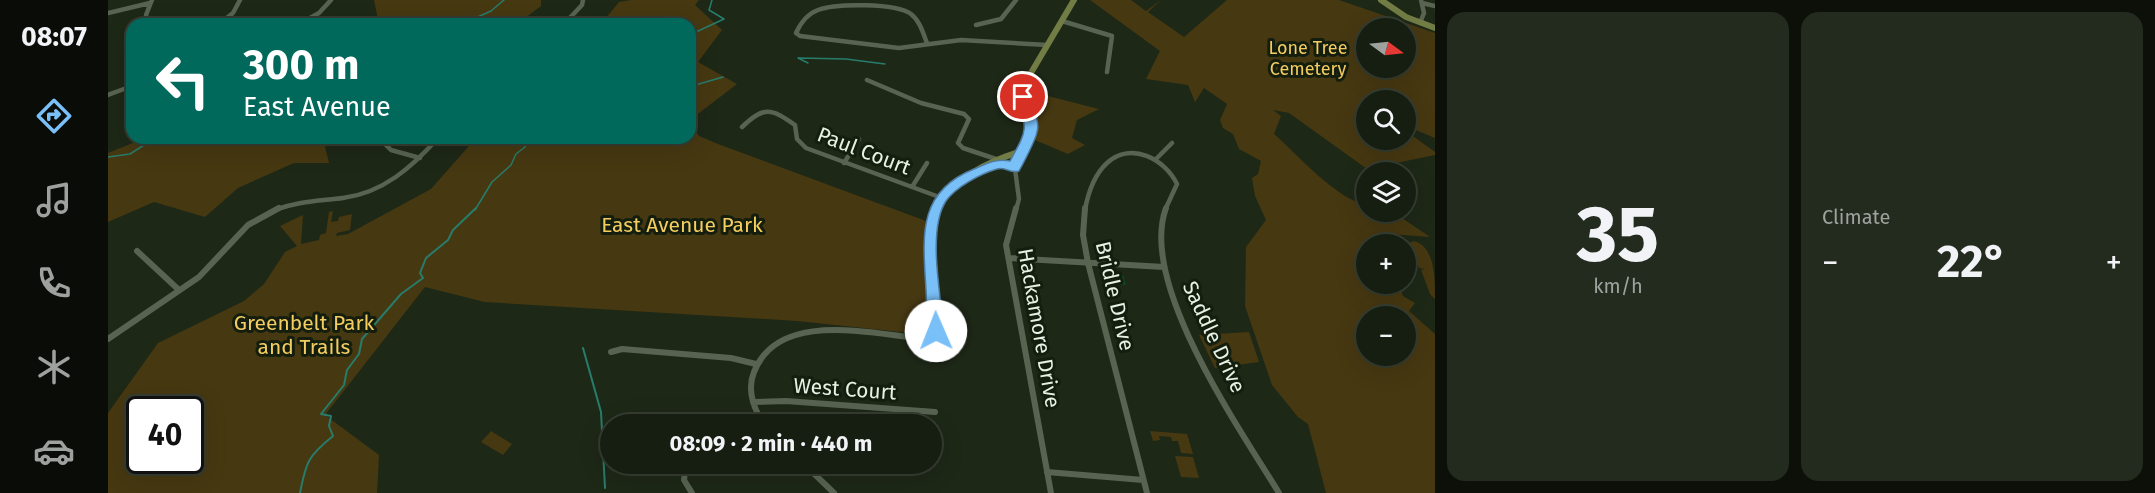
<!DOCTYPE html>
<meta charset="utf-8">
<style>
:root{--surface:#161e11;--page:#232b1f;--text:#f1f3f6;--muted:#9ea29f;--line:#353c31;--accent:#79bff8}
body{margin:0;font-family:"Fira Sans",sans-serif;background:var(--page);color:var(--text);height:100vh;display:flex;flex-direction:column;font-size:22px;white-space:nowrap}
*{box-sizing:border-box;margin:0}
p{font-size:20px;color:var(--muted)}
.icon{flex:none;width:33px;height:33px;fill:none;stroke:currentColor;stroke-width:2;stroke-linecap:round;stroke-linejoin:round}
.map{position:relative;flex:1;overflow:hidden}
.panel{display:flex;flex-direction:column;gap:12px;padding:12px;background:#0c1009;width:720px}
.panel>*{flex:none}
.hud{position:absolute;left:18px;top:18px;width:570px;height:126px;border-radius:18px;box-shadow:0 6px 24px #0002,0 0 0 2px var(--line);background:#00695c;color:#fff;overflow:hidden}
.needle{width:39px;rotate:105deg}
.controls{position:absolute;left:1248px;top:18px;display:grid;gap:12px}
.controls a{display:grid;place-items:center;width:60px;height:60px;border-radius:50%;background:var(--surface);box-shadow:0 6px 24px #0002,0 0 0 2px var(--line);font-size:30px}
.speed{position:absolute;left:18px;top:396px;display:flex;gap:12px;font-size:30px;font-weight:700;text-align:center}
.speed>*{display:grid;place-content:center;width:78px;height:78px;border-radius:50%;background:var(--surface);box-shadow:0 6px 24px #0002,0 0 0 2px var(--line);line-height:1}
.speed .limit{border:3px solid #111;border-radius:9px;background:#fff;color:#111}
.pin{position:absolute;display:grid;place-items:center;width:51px;height:51px;color:#fff;margin:-26px;border:3px solid #fff;border-radius:50%;box-shadow:0 2px 6px #0007}
.me{position:absolute;width:66px;margin:-33px;rotate:359deg;stroke-linejoin:round;filter:drop-shadow(0 0 4px #0008)}
.turn{display:flex;align-items:center;gap:21px;height:126px;padding:0 18px;font-size:27px}
.turn .icon{width:78px;height:78px;stroke-width:2.5}
.turn b{display:block;font-size:42px;line-height:51px}
.big{font-size:45px;font-weight:700;line-height:1.1}
.panel .widget{flex:1;display:flex;flex-direction:column;justify-content:center;gap:9px;min-width:0;padding:0 21px;border-radius:18px;background:var(--page)}
.panel .dial{align-items:center;gap:0}
.dial b{font-size:78px;line-height:1}
.heat{display:flex;justify-content:space-between;align-items:center;font-size:33px;direction:ltr}
.panel .tiles{flex:1;display:grid;gap:12px;grid-template-columns:repeat(2,1fr)}
.trip{position:absolute;left:492px;top:414px;width:342px;height:60px;border-radius:30px;background:var(--surface);box-shadow:0 6px 24px #0002,0 0 0 2px var(--line);font-weight:700;line-height:60px;text-align:center}
main{display:flex;flex:1;min-height:0}
.dock{display:flex;flex-direction:column;width:108px;justify-content:space-around;align-items:center;background:#090c07;color:var(--muted)}
.dock .icon{width:42px;height:42px}
.dock .current{color:var(--accent)}
.dock b{font-size:27px;color:var(--text)}
.map>svg:first-child{display:block}
.green{fill:#463811;fill-rule:evenodd}
.lines{fill:none;stroke-linecap:round;stroke-linejoin:round}
.stream-far1{stroke:#287c6c;stroke-width:1.5}
.stream{stroke:#287c6c;stroke-width:2}
.building{fill:#094b2a}
.street-far1{stroke:#586451;stroke-width:4.5}
.street{stroke:#586451;stroke-width:6}
.secondary-far1{stroke:#727c45;stroke-width:6}
.secondary{stroke:#727c45;stroke-width:8}
.route{fill:#79bff8;stroke:#4f7ca1;stroke-width:1.5}
.labels{text-anchor:middle;dominant-baseline:central;stroke-width:6;stroke-linejoin:round;paint-order:stroke}
.far-park-label{font-size:18px;fill:#f4cc5f;stroke:#141e0e}
.street-label{font-size:21px;fill:#e9f0e4;stroke:#141e0e}
.park-label{font-size:21px;fill:#f4cc5f;stroke:#141e0e}
</style>
<main>
<nav class="dock">
<b>08:07</b>
<svg class="icon current" aria-label="directions" viewBox="0 0 24 24"><path d="M12 3l9 9-9 9-9-9zM9 14v-3h6M13 9l2 2-2 2"/></svg>
<svg class="icon" aria-label="music" viewBox="0 0 24 24"><path d="M9 18V5l10-2v13"/><circle cx="6" cy="18" r="3"/><circle cx="16" cy="16" r="3"/></svg>
<svg class="icon" aria-label="phone" viewBox="0 0 24 24"><path d="M5 4h4l2 5-3 2q2 4 5 5l2-3 5 2v4C11 20 4 13 5 4z"/></svg>
<svg class="icon" aria-label="climate" viewBox="0 0 24 24"><path d="M12 3v18M4 7l16 10M4 17L20 7"/></svg>
<svg class="icon" aria-label="car" viewBox="0 0 24 24"><path d="M5 17H2v-5l4-1 3-4h7l3 4 3 1v5h-3M9 17h6M6 11h13"/><circle cx="7" cy="17" r="2"/><circle cx="17" cy="17" r="2"/></svg>
</nav>
<div class="map">
<svg width="1327" height="493" viewBox="0 0 1327 493">
<rect width="100%" height="100%" fill="#1e2817"/>
<path class="green" d="M266,0H433V6L409,24H271Z
M523,0H591L587,5L614,30L590,62L629,84L582,120V24H527L515,21L512,24H493L511,2Z
M982,0H1023L1038,11L1053,0L1040,12L1076,37L1119,0H1231L1327,33V138L1298,126V100H1258V140H1298V131L1327,152V155L1259,169L1181,113L1165,110L1173,116L1166,134C1191,156 1227,198 1258,205V212H1285L1322,237L1282,234L1288,244H1258V284H1291L1295,296L1307,303L1301,311L1327,334V493H1218L1200,424L1190,417L1164,385L1137,306L1138,247L1158,220L1147,196L1144,178L1150,174L1153,161L1131,149L1125,134L1115,128L1112,120L1119,104L1096,88L1087,102L1080,85L1038,79L1052,51ZM1258,28H1298V68H1258ZM1258,316H1298V356H1258Z
M920,91L991,109L969,120L964,138L977,145L960,154L927,140L930,122Z
M582,123L591,136L610,144L818,221L823,330L812,334L689,321L377,302L317,287L217,415L271,455L269,493H0V413L50,343L136,301L156,284L177,252L189,246L172,226L195,215L193,244L211,240L212,235L218,233L221,212L225,211L223,222L230,221L231,217L244,214L242,230L229,233L228,236L240,234L323,189L368,138H582ZM32,410H82V460H32Z
M37,138H215L221,163H186L130,188L97,217L46,202L0,222V153Z
M1306,241C1327,247 1327,277 1327,299L1322,294L1313,270L1317,269L1311,268L1301,243Z
M1141,332L1151,362L1107,368L1091,335Z
M383,431L404,444L395,455L373,442Z
M1042,431L1079,434L1085,454L1073,453L1070,441H1064L1063,437L1051,436L1052,440L1045,441Z
M1067,456L1085,457L1091,478L1073,477Z"/>
<g class="lines">
<path class="stream-far1" d="M354,24L383,11L396,0
M582,59L588,52V32L616,19L601,10L604,0
M700,63L690,58L738,59L777,64
M584,86L615,77
M0,157L22,154L47,138
M367,210L384,182L403,165L408,154L417,147V138"/>
<path class="stream" d="M475,348L493,412L497,488
M192,493C198,462 200,456 225,436L221,426L223,416L213,414L236,385L239,370L251,354L254,339L293,294L315,278L312,273L318,258L340,240L345,230L368,208"/>
</g>
<path class="building" d="M1007,274L1015,275L1018,285L1007,284L1008,289H999L995,276Z"/>
<g class="lines">
<path class="street-far1" d="M1314,3L1327,6
M0,13L42,3
M954,21L1004,36L999,72
M1312,23L1316,13L1313,0
M40,24L38,15L44,0
M111,24L125,13L132,0
M191,24L211,13L223,0
M456,24L474,5L475,0
M868,25L893,19L908,0
M819,43C815,33 812,21 803,14C788,3 728,3 710,10C699,14 693,22 688,33L692,36L791,48L853,40L939,45
M759,80L813,103L856,114L861,119L850,143L855,148L891,160
M0,95L24,86
M634,127C656,106 663,108 687,125L689,139L698,148L834,198
M271,138L283,150L312,158
M1048,159L1064,143
M736,163L751,139
M907,169L911,199L908,210
M804,187L819,163
M167,210C190,201 211,201 235,198C275,193 304,167 330,138
M977,210C980,193 986,175 999,163C1023,141 1057,159 1069,184L1057,210"/>
<path class="street" d="M908,208L898,245L943,493
M977,208L975,235L980,263L1039,493
M1058,208C1030,283 1132,429 1171,493
M29,251L71,290
M901,258L1056,267
M0,339L91,277L140,225L171,208
M503,352L514,349L623,358L648,364
M645,402L678,401L827,412
M657,424C645,410 639,389 646,372C670,311 759,333 810,338L825,336
M578,464L576,480L584,493
M696,464L726,493
M939,472L1035,480"/>
<path class="secondary-far1" d="M1273,0L1298,17L1327,28
M882,165L898,164L907,169L924,130L917,96V83L966,0
M830,210C840,179 885,160 914,151"/>
<path class="secondary" d="M825,336L830,320L822,233L830,208"/>
</g>
<path class="route" d="M915,94C924,97 932,123 929,132C928,139 915,164 911,171C902,174 897,166 889,169C872,174 848,187 838,201C819,230 833,297 836,331L828,337L823,335C817,323 819,303 818,290C815,238 808,192 866,169C878,164 889,158 902,161C919,130 920,131 909,97Z"/>
<g class="labels">
<g class="far-park-label">
<text x="1200" y="48">Lone Tree<tspan x="1200" dy="21">Cemetery</tspan></text>
</g>
<g class="street-label">
<text transform="translate(756 151) rotate(21)">Paul Court</text>
<text transform="translate(1007 296) rotate(77)">Bridle Drive</text>
<text transform="translate(931 328) rotate(80)">Hackamore Drive</text>
<text transform="translate(1106 337) rotate(65)">Saddle Drive</text>
<text transform="translate(737 389) rotate(4)">West Court</text>
</g>
<g class="park-label">
<text x="574" y="225">East Avenue Park</text>
<text x="196" y="323">Greenbelt Park<tspan x="196" dy="24">and Trails</tspan></text>
</g>
</g>
</svg>
<div class="controls">
<a><svg class="needle" viewBox="-14 -14 28 28"><path d="M0-13l5 13h-10z" fill="#e53935"/><path d="M0 13l5-13h-10z" fill="#9ea29f"/></svg></a>
<a><svg class="icon" aria-label="search" viewBox="0 0 24 24"><circle cx="10" cy="10" r="6"/><path d="M15 15l6 6"/></svg></a>
<a><svg class="icon" aria-label="layers" viewBox="0 0 24 24"><path d="M12 4l9 5-9 5-9-5zM3 14l9 5 9-5"/></svg></a>
<a>+</a>
<a>−</a>
</div>
<div class="speed"><div class="limit">40</div></div>
<div class="pin" style="left:915px;top:97px;background:#d93025"><svg class="icon" aria-label="arrive" viewBox="0 0 24 24"><path d="M6 21V4h12l-3 4 3 4H6"/></svg></div>
<svg class="me" style="left:828px;top:331px" viewBox="-20 -20 40 40"><circle r="19" fill="#fff"/><path d="M0-13L10 11 0 6-10 11z" fill="#79bff8"/></svg>
<div class="trip">08:09 · 2 min · 440 m</div>
<div class="hud">
<div class="turn"><svg class="icon" aria-label="left" viewBox="0 0 24 24"><path d="M17 20v-9H6M10 6l-5 5 5 5"/></svg><div><b>300 m</b>East Avenue</div></div>
</div>
</div>
<section class="panel">
<div class="tiles">
<div class="widget dial"><b>35</b><p>km/h</p></div>
<div class="widget"><p>Climate</p>
<div class="heat"><a>−</a><b class="big">22°</b><a>+</a></div>
</div>
</div>
</section>
</main>
